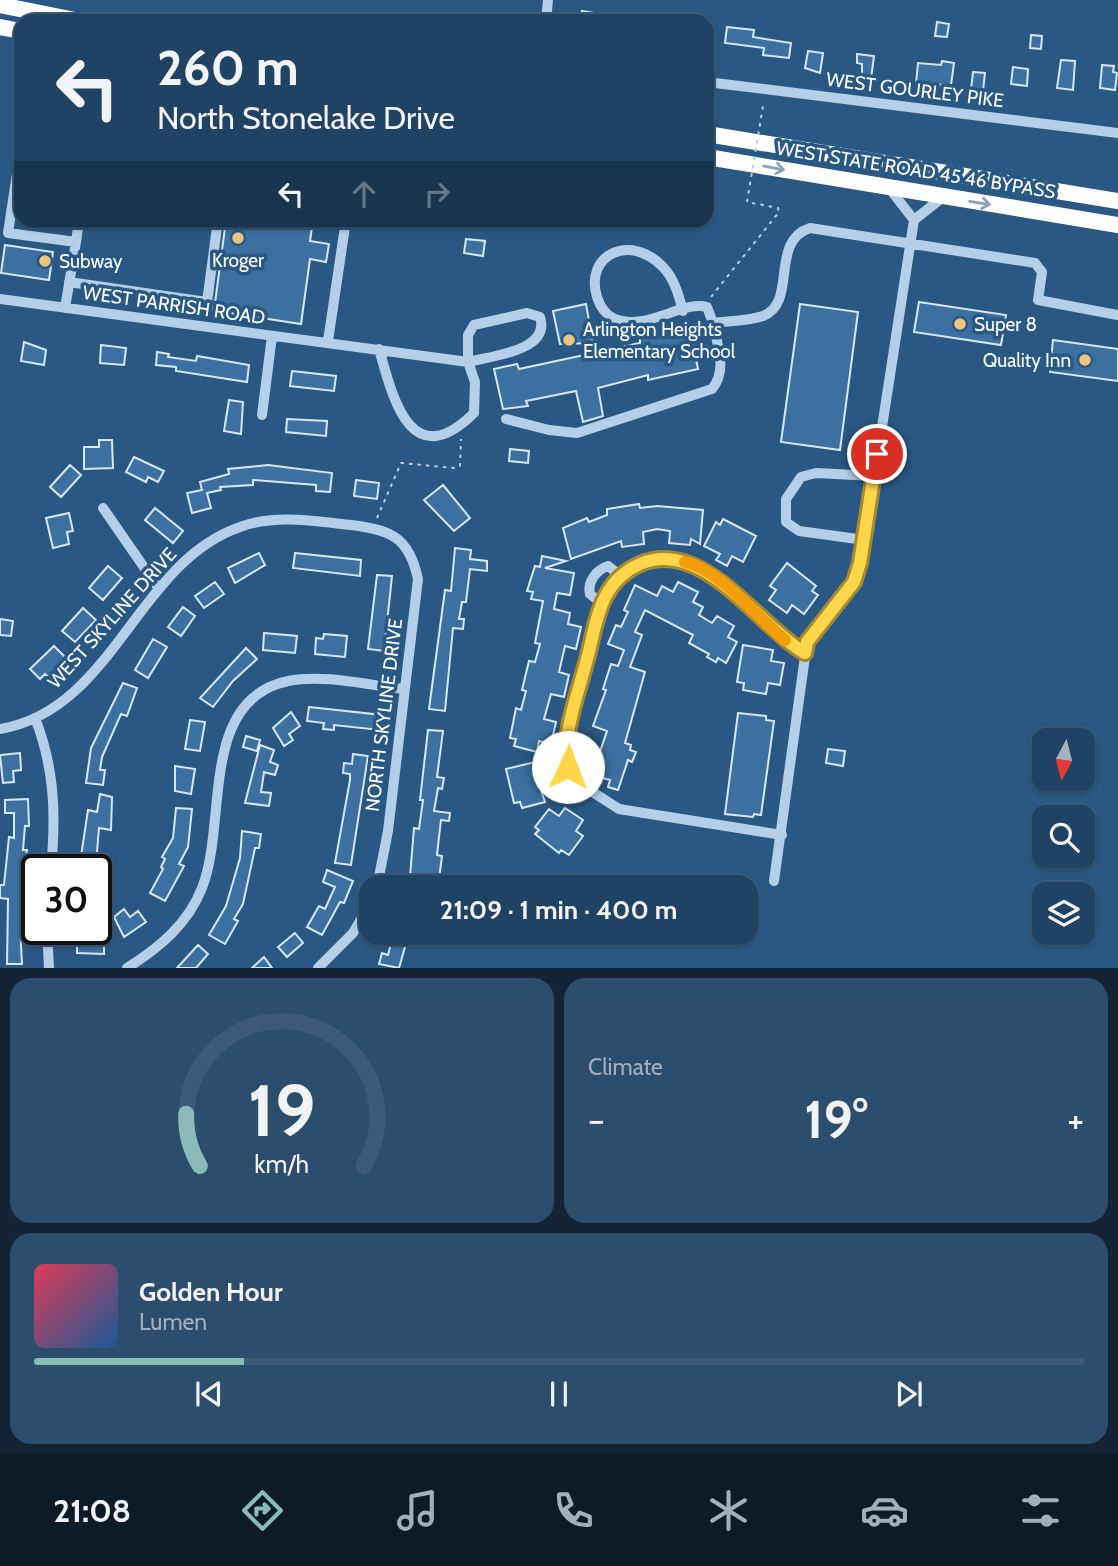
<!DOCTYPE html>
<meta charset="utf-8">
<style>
:root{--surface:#204263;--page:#2d4d6c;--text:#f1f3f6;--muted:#a2b0be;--line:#3d5b78;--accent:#8bbbb9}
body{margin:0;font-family:Cabin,sans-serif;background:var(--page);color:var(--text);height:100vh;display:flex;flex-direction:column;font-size:26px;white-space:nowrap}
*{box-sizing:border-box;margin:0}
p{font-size:23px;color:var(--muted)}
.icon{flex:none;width:38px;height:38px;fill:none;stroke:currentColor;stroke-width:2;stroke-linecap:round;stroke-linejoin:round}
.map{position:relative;height:968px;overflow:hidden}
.drawer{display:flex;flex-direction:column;gap:10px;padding:10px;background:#122436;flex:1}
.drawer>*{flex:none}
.banner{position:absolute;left:14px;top:14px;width:700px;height:214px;border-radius:21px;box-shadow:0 2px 5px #0004,0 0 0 2px var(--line);background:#204263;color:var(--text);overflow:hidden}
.needle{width:46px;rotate:187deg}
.controls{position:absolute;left:1032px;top:728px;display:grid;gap:14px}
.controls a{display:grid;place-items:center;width:63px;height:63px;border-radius:14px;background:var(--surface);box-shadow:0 2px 5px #0004,0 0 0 2px var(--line);font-size:35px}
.speed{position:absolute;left:21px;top:854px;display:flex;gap:14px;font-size:35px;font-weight:700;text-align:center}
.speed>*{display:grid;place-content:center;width:91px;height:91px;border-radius:50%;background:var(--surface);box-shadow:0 2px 5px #0004,0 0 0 2px var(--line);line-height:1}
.speed .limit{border:4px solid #111;border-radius:10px;background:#fff;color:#111}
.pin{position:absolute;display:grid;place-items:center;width:60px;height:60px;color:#fff;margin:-30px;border:4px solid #fff;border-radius:50%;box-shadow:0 2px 7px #0007}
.me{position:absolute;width:77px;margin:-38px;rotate:2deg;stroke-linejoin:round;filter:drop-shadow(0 0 5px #0008)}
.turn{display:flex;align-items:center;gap:24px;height:147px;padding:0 28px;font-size:32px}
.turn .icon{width:91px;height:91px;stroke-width:2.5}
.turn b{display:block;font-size:49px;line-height:60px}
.lanes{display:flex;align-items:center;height:66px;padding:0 28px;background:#0003;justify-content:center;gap:35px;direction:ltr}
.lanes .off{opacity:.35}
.big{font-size:52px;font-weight:700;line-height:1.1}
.drawer .card{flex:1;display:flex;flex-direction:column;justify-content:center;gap:10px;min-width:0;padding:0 24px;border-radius:21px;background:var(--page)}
.drawer .dial{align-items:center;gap:0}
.dial svg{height:182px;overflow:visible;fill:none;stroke:var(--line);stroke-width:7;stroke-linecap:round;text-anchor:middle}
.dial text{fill:var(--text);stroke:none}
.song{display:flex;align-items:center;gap:21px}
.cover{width:84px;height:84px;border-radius:10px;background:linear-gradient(135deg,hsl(350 70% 55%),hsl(210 70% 35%))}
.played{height:7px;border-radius:4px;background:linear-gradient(90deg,var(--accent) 20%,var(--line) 20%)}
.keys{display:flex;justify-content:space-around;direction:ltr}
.heat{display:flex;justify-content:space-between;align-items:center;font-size:38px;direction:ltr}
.drawer .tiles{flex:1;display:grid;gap:10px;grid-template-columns:1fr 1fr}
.card:last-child{grid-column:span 2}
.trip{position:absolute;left:359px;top:875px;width:399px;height:70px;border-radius:21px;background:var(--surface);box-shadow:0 2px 5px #0004,0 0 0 2px var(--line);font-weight:700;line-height:70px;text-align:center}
.dock{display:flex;height:112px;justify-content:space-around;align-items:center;background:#0d1a28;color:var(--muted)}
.dock .icon{width:49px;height:49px}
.dock .active{color:var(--accent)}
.dock b{font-size:32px;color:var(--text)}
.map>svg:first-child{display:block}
.building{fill:#3b70a0;stroke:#d8e7f6;stroke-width:2}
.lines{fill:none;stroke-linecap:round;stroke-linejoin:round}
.path{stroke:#b4cfe7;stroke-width:2;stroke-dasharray:3.5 5;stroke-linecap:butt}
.minor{stroke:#b4cfe7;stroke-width:10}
.highway{stroke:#fff;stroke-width:16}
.path-bridge{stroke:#b4cfe7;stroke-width:2;stroke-dasharray:3.5 5;stroke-linecap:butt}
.oneway{stroke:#8aa3bb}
.route-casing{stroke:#a68a30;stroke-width:18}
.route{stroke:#ffd54a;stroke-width:12}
.slow{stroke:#f59e0b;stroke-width:12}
.poi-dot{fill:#edc47c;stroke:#2a5884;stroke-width:2.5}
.labels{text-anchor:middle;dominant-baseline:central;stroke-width:7;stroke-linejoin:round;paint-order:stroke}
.street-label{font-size:19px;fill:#fff;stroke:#2a5884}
.poi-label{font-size:19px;fill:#fff;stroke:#2a5884;text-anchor:start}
</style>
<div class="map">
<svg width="1118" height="968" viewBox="0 0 1118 968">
<rect width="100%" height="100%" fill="#2a5884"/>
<path class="building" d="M582,11L613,16V21H580Z
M937,22L949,24L947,37L935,36Z
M727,27L754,30L753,37L791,43L789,58L763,55L764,48L725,43Z
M1031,35L1042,36L1041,49L1030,48Z
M808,51L823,53L820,73L805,68Z
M857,54L874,56L871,79L862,78V64L857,63Z
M1061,60L1075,61L1073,90L1057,88Z
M942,61L954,63L951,85L916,84L918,63L941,65Z
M1102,65L1114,66L1113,72L1117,73L1115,90L1100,88Z
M1013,67L1028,69L1027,86L1011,84Z
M973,72L985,73L983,91L971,90Z
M226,220H313L310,241L329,244L326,262L310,259L301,324L210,310L215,303Z
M466,239L485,241L483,256L464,253Z
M5,245L53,252L49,280L1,273Z
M919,302L1006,315L1001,345L914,332Z
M586,304L593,343L560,344L553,311Z
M800,304L858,312L840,450L781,442Z
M690,329L698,369L648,380V375L598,388L603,416L583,422L576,391L526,401L528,406L503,409L494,369L517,364L519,369L640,343V338Z
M1053,340L1118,349V381L1050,372Z
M24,342L46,350L44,365L21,361Z
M101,345L126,348L124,365L100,363Z
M157,352L169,354L168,357L196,361L197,356L249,365L247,382L176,371V367L156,365Z
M292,371L336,376L334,391L290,386Z
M229,400L243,402L241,434L224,431Z
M287,419L327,421L326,436L286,432Z
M99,440H112L113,468L84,469V447H99Z
M510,449L529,451L528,463L509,461Z
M134,457L164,471L158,482L148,477L146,482L126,472Z
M70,465L81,475L61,497L50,487Z
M268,465L332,473L330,492L316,491V485L253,480V485L220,487L221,490L207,493L211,508L192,513L187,493L202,490L200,482L229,474L228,469Z
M356,480L379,483L377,499L354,496Z
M443,485L470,518L454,531L424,500Z
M639,504L640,508L657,506L703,510L700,544L691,539L690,545L669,543L670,531L657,529L643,532L644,544L622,547L621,541L571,559L563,528L587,518L589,522L607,515V509Z
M155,508L183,531L173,543L145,520Z
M69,513L73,531L67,532L69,544L53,548L46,518Z
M723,519L756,536L743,562L732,556L727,566L716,560L720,554L704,546L716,522L720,525Z
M455,548L471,550L470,559L487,561V571L470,569L466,602H462L459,619H464L463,629L453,628L445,711L429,709L445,590L451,591Z
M259,553L265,565L235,583L228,568Z
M295,553L361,560L360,576L293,568Z
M542,556L566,561L545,568L574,573L570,595L557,593L554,609L570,613L568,624L581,627L576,649L565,646L559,672L569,675L564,697L551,694L544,719L556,722L551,744L539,741L537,752L514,746L516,739L510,738L516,708L521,710L526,691L522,690L529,661L535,662L540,644L535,643L543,601L531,599L533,592L527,591L535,566L540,567Z
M787,563L816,586L812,591L818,595L804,614L792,605L787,613L769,600L776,590L770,586Z
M108,566L122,578L103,600L89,588Z
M377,575L392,576L384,651L368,649Z
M215,582L224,594L204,608L195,596Z
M678,582L698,592L693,602L703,607L699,615L712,623L717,616L734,626L728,637L737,642L726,663L718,658L716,662L707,657L709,654L689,643L693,635L645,610L635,632L642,635L630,667L645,672L625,743L631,745L630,750L636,752L632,762L628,760L618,790L608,787L610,780L592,775L607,731L593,726L606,690L603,689L611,664L618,666L624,650L608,644L616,625L621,627L628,612L624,610L635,585L657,596L662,586L673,592Z
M183,607L195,616L181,636L168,627Z
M83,608L96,620L75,642L62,631Z
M0,619L13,621L11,636L0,635Z
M264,633L297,636L295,653L263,650Z
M324,634L347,636L345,657L315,654L316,638L323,639Z
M153,639L167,647L148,678L135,670Z
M743,645L773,650L771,661L784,663L780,685L768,683L766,694L743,690L744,683L737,682Z
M54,646L67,659L48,677L45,674L40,679L30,669Z
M246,648L257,659L233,681L213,707L200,698Z
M123,683L137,688L127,716L121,714L102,757L100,770H105L103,785L86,783L91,748Z
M309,707L382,715L380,730L334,725V730L323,729L324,723L307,721Z
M291,712L300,726L289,734L293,740L284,746L273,728Z
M738,713L766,716V720L774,721L761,815L754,814L753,817L725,814Z
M190,720L205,722L200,751L185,749Z
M428,730L443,731L437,777L444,778L442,789L438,788L434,811L450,813L449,821L441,820L437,855L442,856L438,887H427L428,880L410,877L414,828L419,829L423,800H420Z
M246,736L260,740L257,751L243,747Z
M260,745L274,750L270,762L278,765L275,775L264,772L261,792L271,793L269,806L245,803Z
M828,749L845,751L843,766L826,763Z
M20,753L21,770L13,771L14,782L3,783L0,755Z
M353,754L368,756L351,865L335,863L350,780V774L343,773L344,763L352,764Z
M535,762L533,769L547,766L553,787L541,790L545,802L522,808L520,802L514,803L506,769Z
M175,766L195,769L191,794L175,791Z
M100,794L112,797L111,830L99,828L96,864L80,863L88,810L97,812Z
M28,799L29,826H25L23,850H27L21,887H24L20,927L22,964H7L8,899L0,898V885H4L9,837L14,838V813H5V800Z
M176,808L192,809L188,847L179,864L184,866L165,901L150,893L163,869L161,867L165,859L162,857L173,838Z
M565,808L583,820L576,831L583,836L569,855L561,850L559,853L535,834L539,830L535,827L549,809L559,816Z
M242,831L261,834L259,848H255L243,904L234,919L238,921L225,944L209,935L226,906L240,858Z
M327,870L353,881L344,903L340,902L322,935L307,927L319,906L325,909L335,887L323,882Z
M124,909L130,917L138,911L146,922L124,937L114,917Z
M86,929H95V940H104V954L77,953V939H86Z
M295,933L303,943L287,957L278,947Z
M393,936L407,940L399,968L379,964L382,953L388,955Z
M198,945L208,954L196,968H177Z
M264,957L272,968H252Z"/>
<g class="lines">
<path class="path" d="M711,297L779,212L778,208L747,202
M377,518L401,463L454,468L460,466L461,439"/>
<path class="minor" d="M546,21L548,0
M707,82L1118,133
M21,147L8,233L76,242L65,308
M889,188L914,220
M76,242L79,220
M69,282L207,302L218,220
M0,299L468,362L475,382L474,413C411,475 393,399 379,349
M683,311C679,296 674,278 663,267C631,233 584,254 597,297C600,306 605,314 613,318C645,333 682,300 707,307L713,323
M527,313L540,317C551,351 491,356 468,362V335L474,325Z
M328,341L346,220
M262,415L272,336
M506,419L549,430L577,433L712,389C728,370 717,345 713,323C729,321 748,321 763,316C798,303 769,241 810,228L1035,263L1042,272L1038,300L1118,315
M103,508L159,589
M865,540L799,531L786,522V499L801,477L816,473L874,476
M601,603L590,594C587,582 596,570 608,566L621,576
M35,718C55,769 56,815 51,870
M0,729C114,710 136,563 240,527C275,514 314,521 351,525C391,530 409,537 418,579L388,831L377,887
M782,835L619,809L577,782L568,767L566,749C569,723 578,697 585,671C596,628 597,572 651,561C666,558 684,559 698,566C739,587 765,630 805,653
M774,881L807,642L843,600L861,563L914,220L943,197
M47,929L49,968
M127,968C159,948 188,924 202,888C228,823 198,700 288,681C324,674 367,685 404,689
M318,968L353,933L371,902"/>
<path class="highway" d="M0,5L80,21
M0,27L21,31
M707,134L1118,201
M707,157L1118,225"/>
<path class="path-bridge" d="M747,202L763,106"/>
</g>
<defs><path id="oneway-shaft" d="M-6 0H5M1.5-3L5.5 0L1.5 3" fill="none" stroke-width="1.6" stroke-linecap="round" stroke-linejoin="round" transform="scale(1.75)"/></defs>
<g class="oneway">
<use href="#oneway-shaft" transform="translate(774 168) rotate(10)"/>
<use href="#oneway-shaft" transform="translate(980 203) rotate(9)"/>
</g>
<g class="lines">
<g class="route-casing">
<path id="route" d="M568,767C560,735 583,680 590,647C598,612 604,580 640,564C703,537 757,625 805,653L807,642L854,582L860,563L877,454"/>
</g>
<use href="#route" class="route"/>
<path class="slow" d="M685,562C721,570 756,617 785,640"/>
</g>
<g class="poi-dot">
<circle cx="238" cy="238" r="7"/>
<circle cx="45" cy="261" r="7"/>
<circle cx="960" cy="324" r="7"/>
<circle cx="569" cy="340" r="7"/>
<circle cx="1085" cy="360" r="7"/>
</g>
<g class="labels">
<g class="street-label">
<text transform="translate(915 90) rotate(7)">WEST GOURLEY PIKE</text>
<text transform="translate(916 170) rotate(9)">WEST STATE ROAD 45 46 BYPASS</text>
<text transform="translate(174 305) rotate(8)">WEST PARRISH ROAD</text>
<text transform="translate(112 618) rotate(-48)">WEST SKYLINE DRIVE</text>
<text transform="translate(384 715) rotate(-83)">NORTH SKYLINE DRIVE</text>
</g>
<g class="poi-label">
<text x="238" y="260" text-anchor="middle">Kroger</text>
<text x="59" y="261">Subway</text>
<text x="974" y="324">Super 8</text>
<text x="583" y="329">Arlington Heights<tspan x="583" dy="22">Elementary School</tspan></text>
<text x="1071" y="360" text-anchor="end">Quality Inn</text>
</g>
</g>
</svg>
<div class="controls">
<a><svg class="needle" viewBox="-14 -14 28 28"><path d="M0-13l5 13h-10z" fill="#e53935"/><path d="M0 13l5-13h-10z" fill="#a2b0be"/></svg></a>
<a><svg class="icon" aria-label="search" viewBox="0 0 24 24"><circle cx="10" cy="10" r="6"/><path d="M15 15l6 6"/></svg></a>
<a><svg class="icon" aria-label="layers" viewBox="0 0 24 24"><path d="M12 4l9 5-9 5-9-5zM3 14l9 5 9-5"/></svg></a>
</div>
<div class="speed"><div class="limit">30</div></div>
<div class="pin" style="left:877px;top:454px;background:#d93025"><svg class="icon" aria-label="arrive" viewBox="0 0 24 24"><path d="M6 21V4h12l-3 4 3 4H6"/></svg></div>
<svg class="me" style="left:568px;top:767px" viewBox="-20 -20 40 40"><circle r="19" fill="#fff"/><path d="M0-13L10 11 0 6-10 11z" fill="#ffd54a"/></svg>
<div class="trip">21:09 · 1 min · 400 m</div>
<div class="banner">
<div class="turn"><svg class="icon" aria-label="left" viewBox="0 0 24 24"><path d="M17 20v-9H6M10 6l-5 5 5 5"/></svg><div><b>260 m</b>North Stonelake Drive</div></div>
<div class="lanes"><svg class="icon" aria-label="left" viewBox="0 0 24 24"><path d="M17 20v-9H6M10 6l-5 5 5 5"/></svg><svg class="icon off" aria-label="ahead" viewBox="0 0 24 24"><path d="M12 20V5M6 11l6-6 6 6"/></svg><svg class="icon off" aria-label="right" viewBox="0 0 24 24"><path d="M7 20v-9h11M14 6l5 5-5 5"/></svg></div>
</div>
</div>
<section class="drawer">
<div class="tiles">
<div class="card dial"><svg viewBox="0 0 100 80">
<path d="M14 69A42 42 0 1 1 86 69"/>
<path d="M14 69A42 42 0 0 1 8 46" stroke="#8bbbb9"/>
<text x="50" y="56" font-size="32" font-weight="700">19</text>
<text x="50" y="72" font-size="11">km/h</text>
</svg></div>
<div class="card"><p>Climate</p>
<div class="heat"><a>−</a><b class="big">19°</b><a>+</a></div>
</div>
<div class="card">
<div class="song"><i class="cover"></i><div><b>Golden Hour</b><p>Lumen</p></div></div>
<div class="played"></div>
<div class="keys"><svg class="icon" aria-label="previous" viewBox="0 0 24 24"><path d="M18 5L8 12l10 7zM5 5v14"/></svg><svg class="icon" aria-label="pause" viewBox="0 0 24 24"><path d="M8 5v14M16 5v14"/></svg><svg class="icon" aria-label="next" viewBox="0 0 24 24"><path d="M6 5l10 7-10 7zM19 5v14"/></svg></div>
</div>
</div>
</section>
<nav class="dock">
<b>21:08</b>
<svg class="icon active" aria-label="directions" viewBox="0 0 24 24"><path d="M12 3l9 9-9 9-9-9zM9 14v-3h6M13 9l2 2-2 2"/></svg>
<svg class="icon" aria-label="music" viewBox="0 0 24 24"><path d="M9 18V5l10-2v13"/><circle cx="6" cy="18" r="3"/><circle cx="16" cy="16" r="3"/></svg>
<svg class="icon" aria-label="phone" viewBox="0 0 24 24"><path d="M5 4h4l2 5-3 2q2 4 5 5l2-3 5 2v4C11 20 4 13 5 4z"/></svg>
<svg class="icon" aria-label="climate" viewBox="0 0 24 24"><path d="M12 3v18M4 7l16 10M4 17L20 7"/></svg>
<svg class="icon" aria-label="car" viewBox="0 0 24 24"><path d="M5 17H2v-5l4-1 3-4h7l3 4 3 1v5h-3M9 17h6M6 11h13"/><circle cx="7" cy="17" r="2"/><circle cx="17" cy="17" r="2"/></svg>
<svg class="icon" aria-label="filters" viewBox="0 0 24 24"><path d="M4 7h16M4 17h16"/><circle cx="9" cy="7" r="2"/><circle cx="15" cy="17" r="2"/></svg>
</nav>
